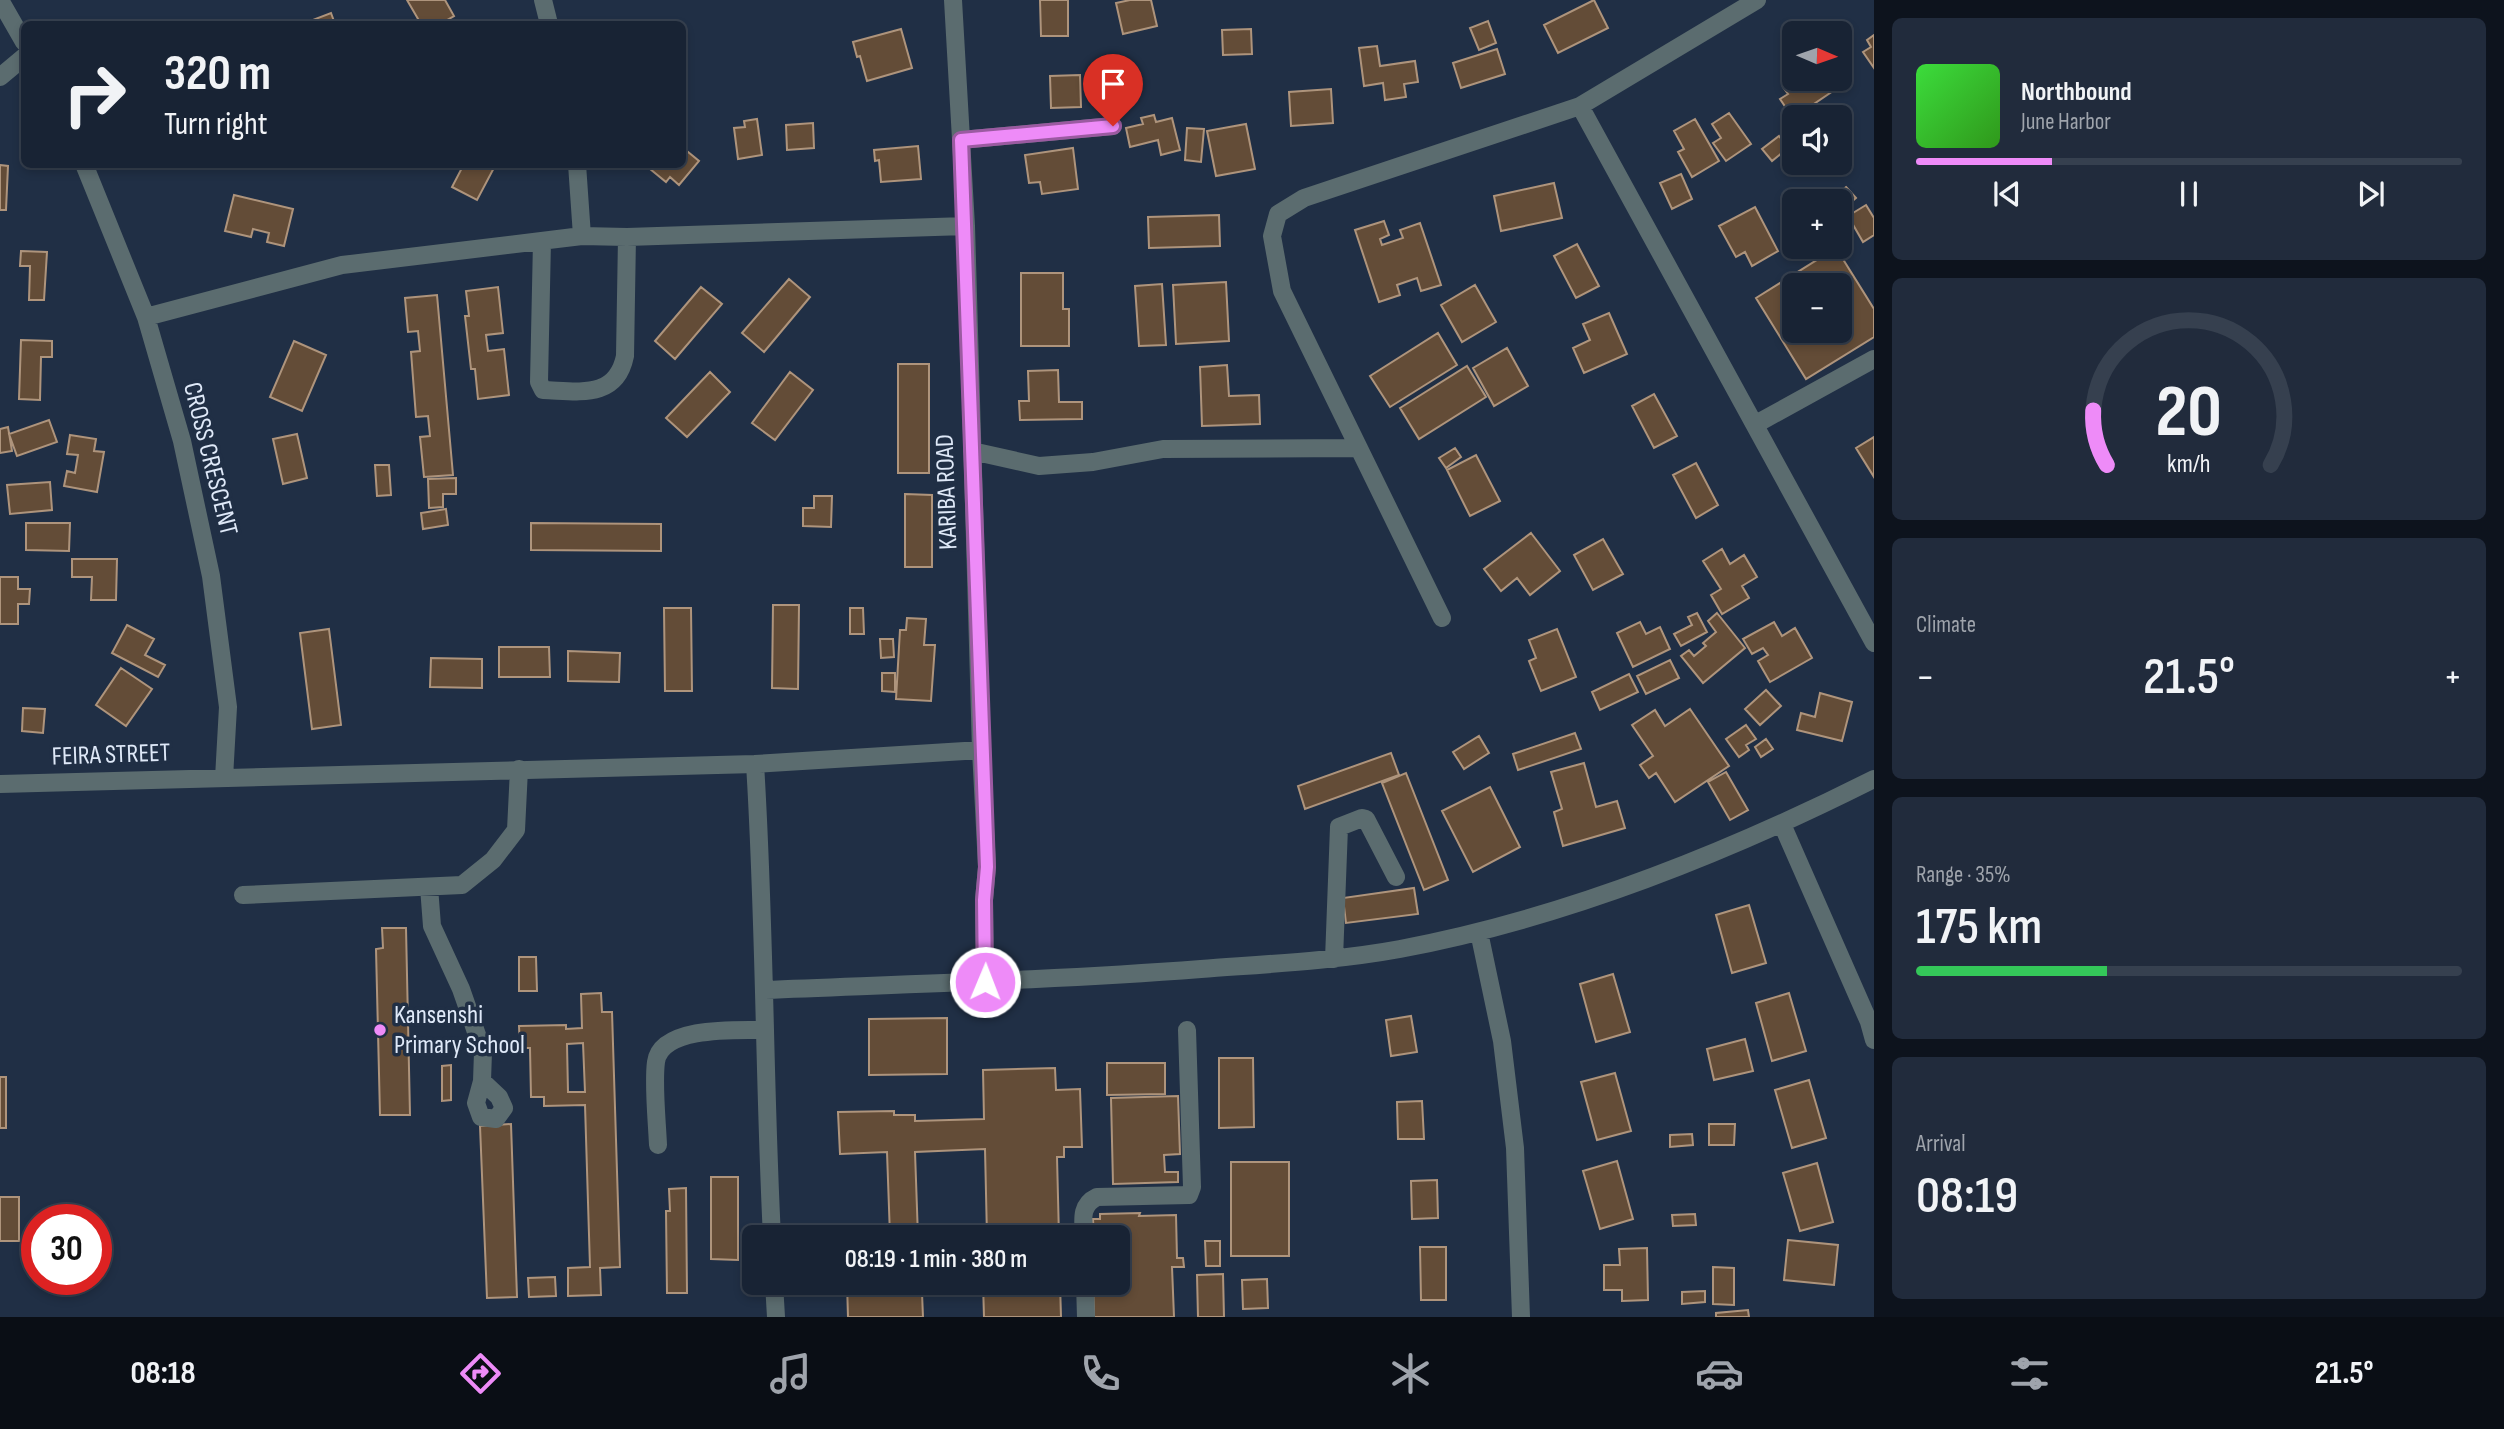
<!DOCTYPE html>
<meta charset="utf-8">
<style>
:root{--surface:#182334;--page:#212b3c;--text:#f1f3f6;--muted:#9fa4ac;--line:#36404f;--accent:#ee8bf8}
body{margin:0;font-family:"Sofia Sans Condensed",sans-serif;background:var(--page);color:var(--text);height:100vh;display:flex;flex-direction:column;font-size:26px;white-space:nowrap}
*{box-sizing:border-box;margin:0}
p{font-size:23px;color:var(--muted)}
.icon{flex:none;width:38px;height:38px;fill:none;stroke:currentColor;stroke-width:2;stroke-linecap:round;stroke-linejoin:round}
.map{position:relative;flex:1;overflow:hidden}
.drawer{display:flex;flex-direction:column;gap:18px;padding:18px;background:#0d131d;width:630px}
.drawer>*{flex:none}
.hud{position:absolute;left:21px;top:21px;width:665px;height:147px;border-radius:10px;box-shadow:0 4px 10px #0003,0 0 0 2px var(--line);background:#182334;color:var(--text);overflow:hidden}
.needle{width:46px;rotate:92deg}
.fabs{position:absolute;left:1782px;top:21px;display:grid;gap:14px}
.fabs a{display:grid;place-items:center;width:70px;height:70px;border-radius:10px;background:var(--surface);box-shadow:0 4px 10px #0003,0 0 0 2px var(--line);font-size:35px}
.speed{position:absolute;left:21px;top:1204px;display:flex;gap:14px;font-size:35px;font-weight:700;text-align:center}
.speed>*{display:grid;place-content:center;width:91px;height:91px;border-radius:50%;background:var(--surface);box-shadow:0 4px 10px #0003,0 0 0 2px var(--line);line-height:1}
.speed .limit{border:10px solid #d22;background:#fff;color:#111}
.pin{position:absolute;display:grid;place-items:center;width:60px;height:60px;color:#fff;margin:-72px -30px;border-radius:50% 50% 50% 0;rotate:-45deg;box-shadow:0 0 7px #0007}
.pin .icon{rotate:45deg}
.me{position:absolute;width:77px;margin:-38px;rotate:1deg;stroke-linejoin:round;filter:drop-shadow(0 0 5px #0008)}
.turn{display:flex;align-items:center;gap:24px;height:147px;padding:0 28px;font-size:32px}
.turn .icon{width:91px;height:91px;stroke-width:2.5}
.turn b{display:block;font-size:49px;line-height:60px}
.big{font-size:52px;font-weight:600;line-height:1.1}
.drawer .widget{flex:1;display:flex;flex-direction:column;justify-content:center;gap:10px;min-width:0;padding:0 24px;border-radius:10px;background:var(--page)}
.drawer .dial{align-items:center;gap:0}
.dial svg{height:182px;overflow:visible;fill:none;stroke:var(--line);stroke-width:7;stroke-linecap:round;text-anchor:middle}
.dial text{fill:var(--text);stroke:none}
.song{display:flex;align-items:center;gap:21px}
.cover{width:84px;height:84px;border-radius:10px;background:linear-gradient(135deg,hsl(120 70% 55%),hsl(110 70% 35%))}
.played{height:7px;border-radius:4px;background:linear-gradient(90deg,var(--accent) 25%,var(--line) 25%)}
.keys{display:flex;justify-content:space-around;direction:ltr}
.heat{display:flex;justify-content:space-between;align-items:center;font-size:38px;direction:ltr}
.charge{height:10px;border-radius:5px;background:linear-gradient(90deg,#34c759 35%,var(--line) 0)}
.trip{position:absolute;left:742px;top:1225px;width:388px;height:70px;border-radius:10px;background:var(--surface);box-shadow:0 4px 10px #0003,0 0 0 2px var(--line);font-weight:600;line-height:70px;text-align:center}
.menu{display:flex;height:112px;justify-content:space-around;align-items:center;background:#0a0e15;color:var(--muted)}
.menu .icon{width:49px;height:49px}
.menu .active{color:var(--accent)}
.menu b{font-size:32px;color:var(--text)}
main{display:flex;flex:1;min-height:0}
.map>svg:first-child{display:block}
.building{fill:#634c37;stroke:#ae947c;stroke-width:2;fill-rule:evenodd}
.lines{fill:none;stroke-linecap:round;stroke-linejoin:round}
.minor{stroke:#5b6c6f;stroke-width:18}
.route-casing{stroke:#9b5aa1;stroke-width:18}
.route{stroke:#ee8bf8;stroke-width:12}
.poi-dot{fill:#ee8bf8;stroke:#202f45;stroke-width:2.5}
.labels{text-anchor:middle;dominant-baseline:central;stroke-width:7;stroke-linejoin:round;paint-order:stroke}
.street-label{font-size:26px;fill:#dfe9f8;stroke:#202f45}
.poi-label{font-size:26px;fill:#dfe9f8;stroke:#202f45;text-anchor:start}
</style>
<main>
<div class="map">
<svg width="1874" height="1317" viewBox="0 0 1874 1317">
<rect width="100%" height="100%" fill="#202f45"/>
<path class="building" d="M407,0H445L454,16L440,24H421Z
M1040,0H1068V36H1041Z
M1130,0H1151L1157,26L1123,34L1116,3Z
M1594,0L1608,28L1558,53L1544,25Z
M331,13L335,24H311L310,21Z
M1488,21L1496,43L1479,50L1470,28Z
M901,29L912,68L867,81L860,56L857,57L853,42Z
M1251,29L1252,54L1223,55L1222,30Z
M1874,35V68L1863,52L1871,47L1867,40Z
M1377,46L1380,66L1415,61L1418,82L1404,84L1406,97L1385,100L1383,83L1364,86L1359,48Z
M1497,49L1505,74L1461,88L1453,63Z
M1080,75L1081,107L1051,108L1050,76Z
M1795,79H1806L1807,81L1810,79H1824L1833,91L1793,118L1780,99L1788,94L1783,87Z
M1331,89L1333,123L1291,126L1289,92Z
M1729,113L1751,144L1726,161L1713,143L1721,138L1712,124Z
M1154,115L1156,122L1172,118L1180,150L1161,155L1158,140L1130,147L1126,128L1143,124L1141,118Z
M757,119L762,155L738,159L734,128L745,127L744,121Z
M1695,119L1719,161L1692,177L1678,152L1684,149L1674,131Z
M813,123L814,148L787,150L786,125Z
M1246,124L1255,169L1216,176L1207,131Z
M1187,128L1204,129L1201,162L1185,160Z
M1779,136L1788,148L1772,161L1762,149Z
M918,146L921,179L881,182L879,160L875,161L874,150Z
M682,147L699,161L679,185L670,177L666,182L644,164H682Z
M1073,148L1078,189L1042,194L1040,182L1029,183L1025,155Z
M464,164H496L477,200L452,187Z
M0,165L8,166L6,210H0Z
M1681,174L1692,199L1672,209L1660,183Z
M1554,183L1562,218L1501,231L1494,196Z
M1846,187L1856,198L1840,212L1839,201L1830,200Z
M234,195L293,209L284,246L267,242L269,233L253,229L251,237L225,231Z
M1866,205L1874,218V235L1863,242L1848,216Z
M1755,207L1778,251L1752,266L1745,252L1736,257L1719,226Z
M1219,215L1220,246L1149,248L1148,217Z
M1384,221L1389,235L1380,239L1382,245L1403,238L1400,230L1420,223L1441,285L1421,291L1417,278L1397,285L1400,295L1379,302L1355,230Z
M1577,244L1599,286L1576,298L1554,256Z
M1836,248L1874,309V337L1806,379L1756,298ZM1794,285H1839V331H1794Z
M21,251L47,252L44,300H29L30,266H20Z
M1021,273H1063V309H1069V346H1021Z
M789,279L810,297L764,352L742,333Z
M1226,282L1229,341L1176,344L1173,285Z
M1162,284L1166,345L1139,346L1135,286Z
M1475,285L1496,322L1462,342L1441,305Z
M498,287L503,333L486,335L488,351L504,349L509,395L478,399L475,369H471L465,316H469L466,291Z
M701,287L722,304L675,359L655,341Z
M437,295L453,475L424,477L420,437L430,436L428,416L416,417L411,352L420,351L418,331L408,332L405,298Z
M1609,313L1627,354L1584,373L1573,348L1590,340L1583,324Z
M1438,333L1457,365L1390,407L1370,376Z
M21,340L52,341V357H41L40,400L19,399Z
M294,341L326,355L302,411L270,397Z
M1507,348L1528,386L1494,406L1473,368Z
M898,364H929V473H898Z
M1227,365L1229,396L1259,395L1260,424L1202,426L1200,367Z
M1467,366L1486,397L1419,439L1400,408Z
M1058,370L1059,402H1082V419L1020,420L1019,401H1029L1028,371Z
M710,372L730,392L687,437L666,418Z
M790,372L813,390L775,440L752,423Z
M1654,394L1677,436L1654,448L1632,406Z
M49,420L57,442L17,456L9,434Z
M8,427L12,451L0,453V429Z
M297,434L307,478L283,484L273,439Z
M70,435L96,439L94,451L104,452L97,492L64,486L67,471L75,473L78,455L67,454Z
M1874,437V477L1856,448Z
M1455,448L1461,457L1446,468L1439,458Z
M1476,455L1500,501L1470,516L1447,470Z
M1696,463L1718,505L1696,518L1673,475Z
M375,465H389L391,495L377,496Z
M456,478V494H443V507L429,508L428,479Z
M50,482L52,510L10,514L7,485Z
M905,494L932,495V567H905Z
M814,496H832L831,527L803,526V508H814Z
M446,509L448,525L423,529L421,513Z
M26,523H70L69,551L26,550Z
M531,523L661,524V551L531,550Z
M1531,533L1560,571L1530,595L1517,578L1501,591L1484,569Z
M1603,539L1623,574L1593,590L1574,555Z
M1722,549L1730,564L1744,555L1757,577L1742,586L1749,598L1722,614L1711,595L1721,589L1703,561Z
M72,559H117L116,600H91L92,577H72Z
M0,577H18V589H30L29,604H18V624H0Z
M773,605H799L798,689L772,688Z
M664,608H691L692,691H665Z
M850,608H863L864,634H850Z
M1697,613L1707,632L1681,646L1674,634L1692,625L1688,617Z
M1717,613L1745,648L1703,683L1681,656L1689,650L1694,656L1706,646L1703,643L1716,632L1708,621Z
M907,618L926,619L924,645H935L931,701L896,699L900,630H906Z
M1640,622L1646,634L1660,627L1670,649L1633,667L1617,633Z
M1774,622L1782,636L1795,628L1812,658L1770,682L1758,661L1768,655L1763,648L1752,654L1743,639Z
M127,625L154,639L145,655L165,665L158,677L112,653Z
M329,629L341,725L312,729L300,633Z
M1557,629L1576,677L1541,691L1529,661L1536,658L1529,640Z
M880,639H893L894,657L881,658Z
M499,647H549L550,677H499Z
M568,651L620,653L619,682L568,681Z
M431,658L482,659V688L430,687Z
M1670,660L1679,678L1646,694L1637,676Z
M121,668L152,689L126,726L96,705Z
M882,673H895V692L882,691Z
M1629,674L1638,692L1600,710L1592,692Z
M1766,690L1781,706L1760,725L1745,709Z
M1820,693L1852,702L1842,741L1797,730L1801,713L1815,717Z
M23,708L45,709L43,733L22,731Z
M1690,709L1729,766L1675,802L1656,773L1649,778L1640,765L1653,756L1632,725L1655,710L1665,726Z
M1746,725L1756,739L1746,745L1749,750L1739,757L1726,739Z
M1575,733L1581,749L1518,770L1513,754Z
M1479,736L1489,753L1464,769L1453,752Z
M1766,739L1773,749L1761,757L1755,747Z
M1391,753L1399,775L1305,809L1298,786Z
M1584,763L1596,807L1617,801L1625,828L1563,846L1554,812L1562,809L1551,772Z
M1726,772L1748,810L1730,820L1708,782Z
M1406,773L1448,880L1424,890L1382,783Z
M1490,787L1520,847L1473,872L1442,811Z
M1414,888L1418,914L1346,923L1343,898Z
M1749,905L1766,963L1732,973L1716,915Z
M382,928H406L410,1115H380L376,949L383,948Z
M519,957H536L537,991H519Z
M1613,974L1630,1032L1596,1042L1580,984Z
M601,993L602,1012H612L620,1267L600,1268L601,1295L568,1296V1268L590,1267L585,1105L544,1106V1097H531L530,1048H520L519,1026L566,1025V1029L582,1028L581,994ZM583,1043L585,1092H568L567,1044Z
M1789,993L1806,1051L1772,1061L1756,1003Z
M1411,1016L1417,1052L1391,1056L1386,1020Z
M947,1018V1074L869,1075V1019Z
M1745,1039L1753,1071L1714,1080L1707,1049Z
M1219,1058H1253L1254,1127L1219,1128Z
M1107,1063H1165V1094L1107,1095Z
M451,1065V1100L442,1101V1066Z
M1055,1068L1056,1090L1080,1089L1082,1147H1064V1157H1057L1059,1237H987L985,1149L915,1152L918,1237H846V1233L875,1232L876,1237L890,1236L887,1152L840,1154L838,1112L894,1111V1115H915V1121L984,1119L983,1070Z
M1615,1073L1631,1131L1597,1140L1581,1082Z
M0,1077H6V1128H0Z
M1809,1080L1826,1138L1792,1148L1775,1090Z
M1178,1096L1180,1154L1164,1155L1165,1172H1178V1182L1113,1184L1111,1098Z
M1422,1101L1424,1139H1398L1397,1102Z
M511,1124L517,1297L487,1298L480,1126Z
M1709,1124H1735L1734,1145H1709Z
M1692,1134L1693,1145L1670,1147V1135Z
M1617,1161L1633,1219L1600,1229L1583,1171Z
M1231,1162H1289V1256H1231Z
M1817,1163L1833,1222L1800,1231L1783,1173Z
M711,1177H738V1260L711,1259Z
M1437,1180L1438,1218L1412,1219L1411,1181Z
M686,1188L687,1293H667L666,1211H670L669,1189Z
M0,1197H19V1241H0Z
M1140,1213L1139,1216L1176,1215L1177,1258H1183L1184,1267H1172L1174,1317H1094L1093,1283H1118V1237H1094L1093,1219H1100V1214Z
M1695,1214L1696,1225L1673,1226L1672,1215Z
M1788,1240L1838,1245L1834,1285L1784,1280Z
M1205,1241H1220V1266H1206Z
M1420,1247H1446V1300H1421Z
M1647,1248L1648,1300L1622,1301V1290H1604V1265H1620L1619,1249Z
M1713,1267L1734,1268V1305L1713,1304Z
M1223,1274L1224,1317H1198L1197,1275Z
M555,1277L556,1296L529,1297L528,1278Z
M1267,1279L1268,1308L1243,1309L1242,1280Z
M847,1283H877L878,1295L922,1293L923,1317H848Z
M983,1283H1060L1061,1317H984Z
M1705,1291V1302L1682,1304V1292Z
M1748,1310L1749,1317H1716V1313Z"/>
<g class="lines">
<path class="minor" d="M0,0L24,42
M543,0L549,24
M953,0L966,226L981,750L987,867L984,900L985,982
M0,77L24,57
M1580,106L1874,643
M961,140L1113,126
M84,164L146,317L182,441L211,576L228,707L224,778
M577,164L582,236
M542,241L539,382L543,390C578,391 616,400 625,356L627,237
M146,317L342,265L582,236L627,237L966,226
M1756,424L1874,359
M972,451L1039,466L1093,462L1163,449L1359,448
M1442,618L1282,291L1272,236L1278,214L1304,198L1580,106L1757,0
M755,764C765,922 764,1080 772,1237
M0,784L755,764L981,750
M1782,824L1869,1022L1874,1040
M429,887L432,926L461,989L483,1052L482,1081L476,1103L481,1117L496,1119L504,1108L499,1097L482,1081
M243,895L462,885L493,860L516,830L519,769
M1479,932L1502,1041L1515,1148L1521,1317
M1334,959L1339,827L1362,818L1366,819L1396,877
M765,990C911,984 1056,980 1201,969C1267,964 1335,961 1400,949C1565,918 1725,854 1874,779
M658,1145C657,1121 653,1084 656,1062C661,1026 737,1030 764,1030
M1084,1237C1083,1220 1080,1205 1097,1197L1189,1195L1192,1187L1187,1030
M774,1283L776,1317
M1085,1283L1086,1317"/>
</g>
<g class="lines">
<g class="route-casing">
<path id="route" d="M985,982L984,900L987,867L961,140L1113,126"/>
</g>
<use href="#route" class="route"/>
</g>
<circle class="poi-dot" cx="380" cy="1030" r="7"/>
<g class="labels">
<g class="street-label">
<text transform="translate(210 459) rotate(76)">CROSS CRESCENT</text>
<text transform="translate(947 492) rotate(-92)">KARIBA ROAD</text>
<text transform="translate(111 755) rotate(-2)">FEIRA STREET</text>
</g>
<g class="poi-label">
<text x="394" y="1015">Kansenshi<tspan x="394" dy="30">Primary School</tspan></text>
</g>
</g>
</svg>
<div class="fabs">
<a><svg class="needle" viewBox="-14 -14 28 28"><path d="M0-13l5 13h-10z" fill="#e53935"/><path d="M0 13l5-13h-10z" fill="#9fa4ac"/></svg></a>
<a><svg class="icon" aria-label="sound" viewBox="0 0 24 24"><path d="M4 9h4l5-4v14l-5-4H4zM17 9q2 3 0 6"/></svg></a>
<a>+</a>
<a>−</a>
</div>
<div class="speed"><div class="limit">30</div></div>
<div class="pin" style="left:1113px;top:126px;background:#d93025"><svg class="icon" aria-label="arrive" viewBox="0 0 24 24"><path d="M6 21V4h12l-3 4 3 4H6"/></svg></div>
<svg class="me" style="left:985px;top:982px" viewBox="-20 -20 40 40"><circle r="17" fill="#ee8bf8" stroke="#fff" stroke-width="3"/><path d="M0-11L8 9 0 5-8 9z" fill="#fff"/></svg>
<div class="trip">08:19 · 1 min · 380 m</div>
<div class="hud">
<div class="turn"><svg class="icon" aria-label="right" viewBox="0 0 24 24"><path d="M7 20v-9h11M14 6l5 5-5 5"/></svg><div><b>320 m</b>Turn right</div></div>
</div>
</div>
<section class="drawer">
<div class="widget">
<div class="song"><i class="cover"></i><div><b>Northbound</b><p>June Harbor</p></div></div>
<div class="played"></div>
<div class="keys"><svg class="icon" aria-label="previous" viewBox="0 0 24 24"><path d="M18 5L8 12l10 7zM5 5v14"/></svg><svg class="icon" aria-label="pause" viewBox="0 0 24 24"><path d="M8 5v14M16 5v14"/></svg><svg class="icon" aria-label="next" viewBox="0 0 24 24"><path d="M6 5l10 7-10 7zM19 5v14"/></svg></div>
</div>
<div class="widget dial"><svg viewBox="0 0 100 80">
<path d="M14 69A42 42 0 1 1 86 69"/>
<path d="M14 69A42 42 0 0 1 8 45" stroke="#ee8bf8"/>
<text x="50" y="56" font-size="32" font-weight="700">20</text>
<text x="50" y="72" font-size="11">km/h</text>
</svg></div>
<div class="widget"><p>Climate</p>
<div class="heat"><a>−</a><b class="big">21.5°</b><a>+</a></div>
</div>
<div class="widget"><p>Range · 35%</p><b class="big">175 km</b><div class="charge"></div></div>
<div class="widget"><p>Arrival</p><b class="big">08:19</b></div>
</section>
</main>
<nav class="menu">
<b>08:18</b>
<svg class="icon active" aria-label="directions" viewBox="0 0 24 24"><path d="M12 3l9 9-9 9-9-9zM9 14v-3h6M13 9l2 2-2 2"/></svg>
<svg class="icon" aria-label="music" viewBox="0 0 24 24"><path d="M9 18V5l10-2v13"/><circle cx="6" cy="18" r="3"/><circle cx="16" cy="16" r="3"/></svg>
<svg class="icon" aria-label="phone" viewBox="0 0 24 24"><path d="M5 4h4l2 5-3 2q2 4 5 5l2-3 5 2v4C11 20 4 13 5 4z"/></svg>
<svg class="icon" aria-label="climate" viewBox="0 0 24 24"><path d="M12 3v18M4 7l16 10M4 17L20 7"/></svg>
<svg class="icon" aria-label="car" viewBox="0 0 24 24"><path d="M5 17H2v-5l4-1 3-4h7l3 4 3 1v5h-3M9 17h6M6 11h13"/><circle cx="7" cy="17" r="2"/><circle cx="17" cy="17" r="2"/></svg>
<svg class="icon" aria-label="filters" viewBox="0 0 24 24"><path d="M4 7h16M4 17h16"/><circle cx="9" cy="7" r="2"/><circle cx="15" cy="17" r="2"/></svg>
<b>21.5°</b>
</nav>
